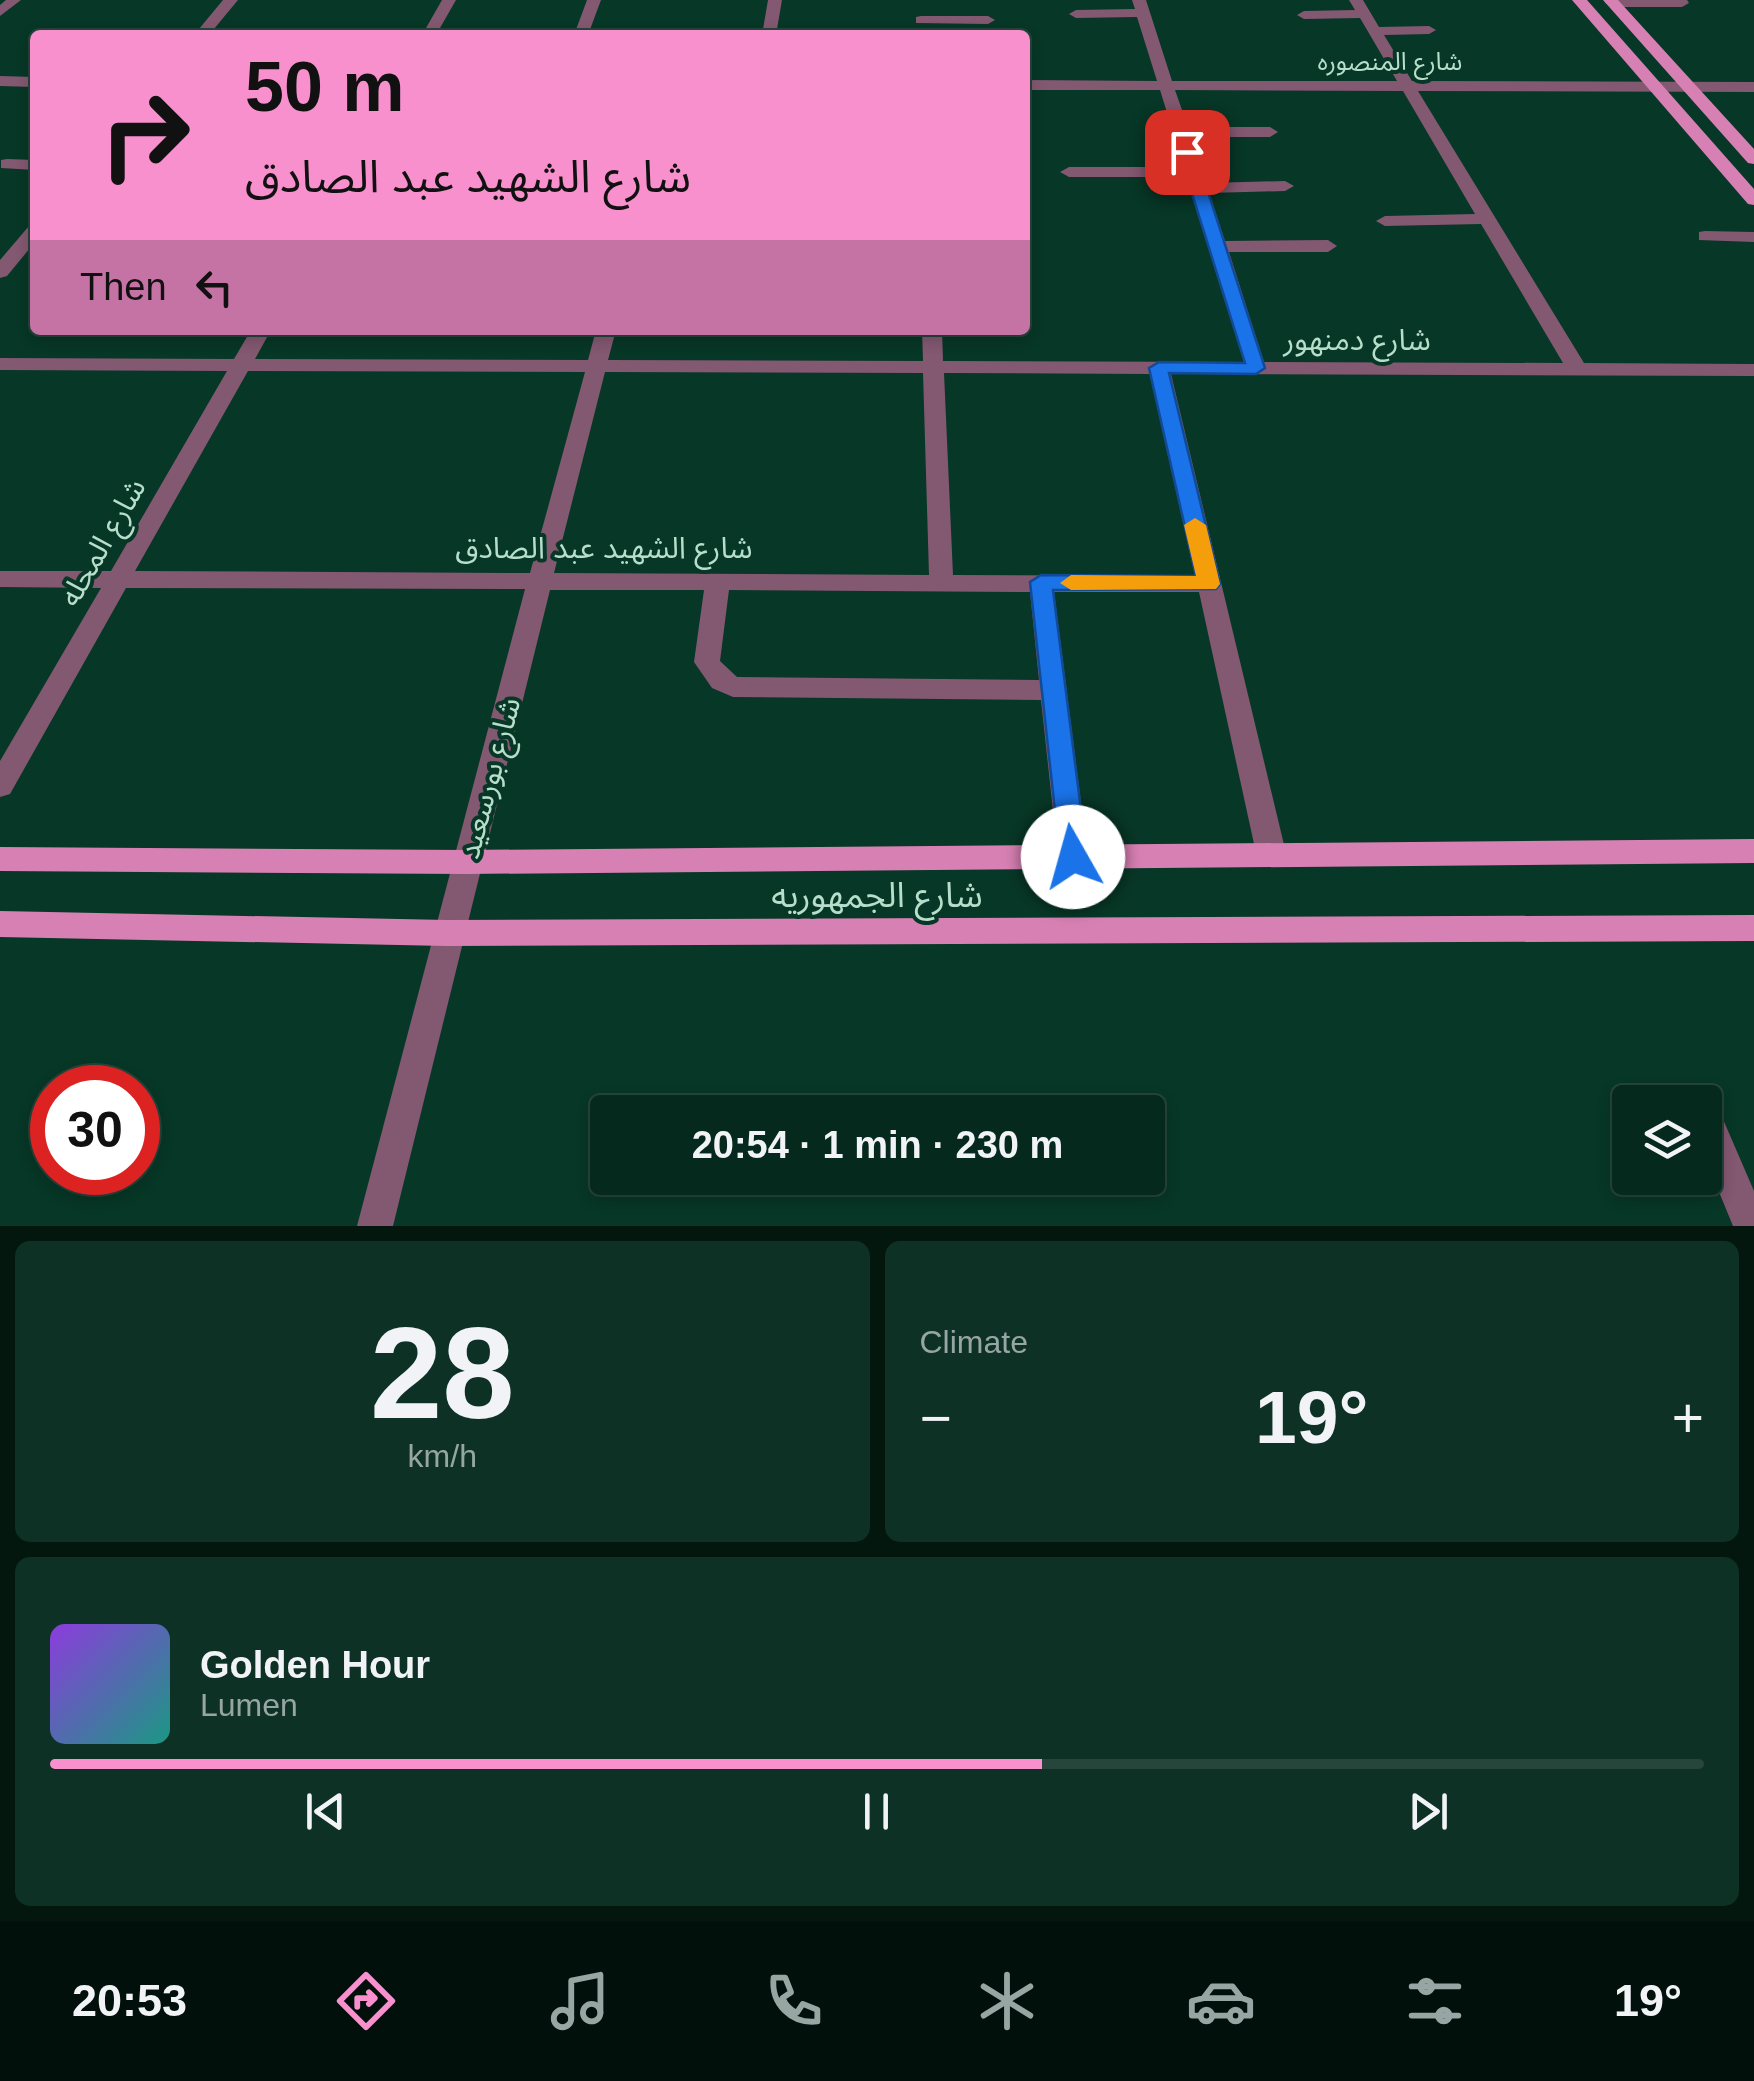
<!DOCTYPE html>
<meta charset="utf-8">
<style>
:root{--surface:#05291c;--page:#0e3125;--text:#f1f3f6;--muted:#97a6a3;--line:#26453b;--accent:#f790cd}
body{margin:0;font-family:Arial,"Noto Sans Arabic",sans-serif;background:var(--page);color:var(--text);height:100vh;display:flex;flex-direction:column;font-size:38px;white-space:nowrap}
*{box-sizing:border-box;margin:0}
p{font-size:32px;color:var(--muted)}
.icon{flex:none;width:55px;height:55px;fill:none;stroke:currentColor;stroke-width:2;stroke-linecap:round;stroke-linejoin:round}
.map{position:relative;height:1226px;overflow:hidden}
.details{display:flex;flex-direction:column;gap:15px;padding:15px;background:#03170f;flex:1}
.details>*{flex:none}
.top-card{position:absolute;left:30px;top:30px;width:1000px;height:305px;border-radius:10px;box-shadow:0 5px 15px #0003,0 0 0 2px var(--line);background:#f790cd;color:#111;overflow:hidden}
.controls{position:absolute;left:1612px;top:1085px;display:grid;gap:20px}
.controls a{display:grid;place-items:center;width:110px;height:110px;border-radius:10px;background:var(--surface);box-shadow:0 5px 15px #0003,0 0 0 2px var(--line);font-size:50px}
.speed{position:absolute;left:30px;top:1065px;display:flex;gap:20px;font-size:50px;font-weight:700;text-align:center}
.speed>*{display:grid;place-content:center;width:130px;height:130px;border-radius:50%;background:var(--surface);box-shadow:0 5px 15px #0003,0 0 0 2px var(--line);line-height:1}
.speed .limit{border:15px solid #d22;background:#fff;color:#111}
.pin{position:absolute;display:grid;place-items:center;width:85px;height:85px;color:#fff;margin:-42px;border-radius:20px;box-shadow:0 5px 15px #0006}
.me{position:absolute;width:110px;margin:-55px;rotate:353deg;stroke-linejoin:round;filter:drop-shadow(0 0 8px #0008)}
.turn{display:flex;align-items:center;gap:35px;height:210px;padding:0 50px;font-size:45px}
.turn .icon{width:130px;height:130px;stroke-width:2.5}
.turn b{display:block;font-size:70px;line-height:85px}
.then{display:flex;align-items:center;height:95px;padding:0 50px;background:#0003;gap:20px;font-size:38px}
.big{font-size:75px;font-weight:600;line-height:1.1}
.details .tile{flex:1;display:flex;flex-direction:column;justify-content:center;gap:15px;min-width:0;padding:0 35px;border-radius:15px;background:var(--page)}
.details .dial{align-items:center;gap:0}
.dial b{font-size:130px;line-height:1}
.song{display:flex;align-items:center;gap:30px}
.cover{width:120px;height:120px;border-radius:15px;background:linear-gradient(135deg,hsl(270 70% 55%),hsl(170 70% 35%))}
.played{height:10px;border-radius:5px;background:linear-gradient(90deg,var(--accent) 60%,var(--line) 60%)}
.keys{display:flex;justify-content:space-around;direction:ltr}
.heat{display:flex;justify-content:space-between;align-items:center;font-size:55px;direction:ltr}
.details .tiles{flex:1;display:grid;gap:15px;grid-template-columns:1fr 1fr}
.tile:last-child{grid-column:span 2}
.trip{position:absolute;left:590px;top:1095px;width:575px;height:100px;border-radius:10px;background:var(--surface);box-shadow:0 5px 15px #0003,0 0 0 2px var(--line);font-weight:600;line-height:100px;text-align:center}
.dock{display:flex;height:160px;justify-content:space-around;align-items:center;background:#02100b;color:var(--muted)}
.dock .icon{width:70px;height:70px}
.dock .active{color:var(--accent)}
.dock b{font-size:45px;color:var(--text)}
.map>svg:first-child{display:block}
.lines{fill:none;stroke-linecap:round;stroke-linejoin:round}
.minor{fill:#835871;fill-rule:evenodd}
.major{fill:#d780b3;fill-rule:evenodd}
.route{fill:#1a73e8;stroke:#114b97;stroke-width:2.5}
.slow{fill:#f59e0b}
.labels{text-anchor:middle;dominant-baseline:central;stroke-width:8;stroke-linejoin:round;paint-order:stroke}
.far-street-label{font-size:25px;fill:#b7ddcb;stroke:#073726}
.street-label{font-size:30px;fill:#b7ddcb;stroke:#073726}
.near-street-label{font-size:35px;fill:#b7ddcb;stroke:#073726}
</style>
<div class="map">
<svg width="1754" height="1226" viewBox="0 0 1754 1226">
<rect width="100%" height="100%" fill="#073726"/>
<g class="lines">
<path class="minor" d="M6,0H21L0,16V5Z
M223,0H238L209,35H194Z
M442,0H456L436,35H422Z
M587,0H601L588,35H574Z
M768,0H782L776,35H762Z
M1132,0H1146L1172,81H1397L1360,18L1304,19L1297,15L1304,11L1355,10L1349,0H1363L1379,27L1429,26L1436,30L1429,34L1384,35L1412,81L1754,82V92L1418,91L1584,363L1754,364V376L1171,374L1286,853L1281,861L1271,865L1261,861L1256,853L1199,592H1054L1088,857L1083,865L1073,869L1063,865L1058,857L1041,700L733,697L712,688L694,662L704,590H550L393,1226H357L525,589L126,588L10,794L0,797V761L101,588L0,587V571H111L227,371L0,370V358L234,359L251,330H271L255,359L588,360L596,330H616L608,360L923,361L922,330H942L943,361L1244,362L1187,177H1069L1060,172L1069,167H1184L1160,90H1025V80L1157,81L1137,17L1076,18L1069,14L1076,10L1135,9ZM1175,90L1403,91L1475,214L1385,216L1376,221L1385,226L1481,224L1563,363L1264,362L1229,252H1328L1337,246L1328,240L1225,241L1209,193L1285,191L1294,186L1285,181L1206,183L1191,137H1270L1278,132L1270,127H1188ZM248,371L585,372L530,573L135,571ZM605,372L923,373L929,575L554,573ZM944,373L1150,374L1195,576L953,575ZM729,590L1030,592L1039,680L737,677L720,661Z
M1607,0H1687L1689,3L1682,7H1612L1605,3Z
M921,16H988L995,20L988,24L916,23V17Z
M0,76L35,77V87L0,86Z
M7,159L35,160V170L1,168V160Z
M35,225V242L7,276L0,278V260L29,226Z
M1705,231L1754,232V242L1699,240V232Z
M1705,1106L1719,1110L1754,1191V1226H1733L1705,1158Z"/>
<path class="major" d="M1572,0H1587L1754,189V205L1748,204Z
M1603,0H1618L1754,149V164L1748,163Z
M1754,839V863L466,874L0,871V847L466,850Z
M0,911L447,920L1754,915V941L447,946L0,937Z"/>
</g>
<path class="route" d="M1187,147L1195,152L1265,368L1256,374L1169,373L1220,584L1216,589L1053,590L1087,857L1083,865L1073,868L1064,865L1060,857L1030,582L1041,575L1196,576L1149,368L1159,362L1245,363L1179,152Z"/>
<path class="slow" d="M1195,518L1206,525L1220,584L1216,589L1071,590L1060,583L1071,575L1196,576L1184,525Z"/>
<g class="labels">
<g class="far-street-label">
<text x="1390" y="61">شارع المنصوره</text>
</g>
<g class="street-label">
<text x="1357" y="339">شارع دمنهور</text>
<text transform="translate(102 542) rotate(-60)">شارع المحله</text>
<text x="604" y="547">شارع الشهيد عبد الصادق</text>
<text transform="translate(489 778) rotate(-75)">شارع بورسعيد</text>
</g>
<g class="near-street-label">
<text x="877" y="894">شارع الجمهوريه</text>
</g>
</g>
</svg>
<div class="controls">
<a><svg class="icon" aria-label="layers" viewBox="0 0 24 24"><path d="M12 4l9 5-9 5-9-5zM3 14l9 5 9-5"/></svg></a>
</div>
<div class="speed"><div class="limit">30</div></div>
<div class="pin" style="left:1187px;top:152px;background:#d93025"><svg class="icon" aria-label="arrive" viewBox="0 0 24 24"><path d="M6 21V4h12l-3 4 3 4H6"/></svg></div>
<svg class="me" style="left:1073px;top:857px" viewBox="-20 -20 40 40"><circle r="19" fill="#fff"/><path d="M0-13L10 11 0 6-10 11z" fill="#1a73e8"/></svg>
<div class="trip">20:54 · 1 min · 230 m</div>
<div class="top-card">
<div class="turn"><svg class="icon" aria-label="right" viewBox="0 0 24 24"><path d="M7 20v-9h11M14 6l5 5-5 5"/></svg><div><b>50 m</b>شارع الشهيد عبد الصادق</div></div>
<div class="then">Then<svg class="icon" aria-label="left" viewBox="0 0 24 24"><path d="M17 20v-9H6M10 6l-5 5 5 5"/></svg></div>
</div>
</div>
<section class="details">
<div class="tiles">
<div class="tile dial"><b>28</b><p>km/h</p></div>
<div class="tile"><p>Climate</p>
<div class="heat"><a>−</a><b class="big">19°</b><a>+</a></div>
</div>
<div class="tile">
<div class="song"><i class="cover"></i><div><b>Golden Hour</b><p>Lumen</p></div></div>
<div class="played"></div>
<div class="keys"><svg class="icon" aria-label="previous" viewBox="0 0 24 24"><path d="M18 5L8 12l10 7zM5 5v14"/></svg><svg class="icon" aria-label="pause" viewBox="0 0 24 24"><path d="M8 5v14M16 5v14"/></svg><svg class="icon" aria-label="next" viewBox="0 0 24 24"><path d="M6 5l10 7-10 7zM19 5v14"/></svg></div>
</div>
</div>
</section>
<nav class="dock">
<b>20:53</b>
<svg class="icon active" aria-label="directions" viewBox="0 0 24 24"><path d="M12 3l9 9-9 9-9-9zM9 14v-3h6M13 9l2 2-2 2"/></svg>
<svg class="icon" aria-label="music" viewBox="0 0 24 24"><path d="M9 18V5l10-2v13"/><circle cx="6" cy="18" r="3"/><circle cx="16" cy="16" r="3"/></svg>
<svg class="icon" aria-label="phone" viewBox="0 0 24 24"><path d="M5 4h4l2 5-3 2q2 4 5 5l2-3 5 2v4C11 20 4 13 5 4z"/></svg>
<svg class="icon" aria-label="climate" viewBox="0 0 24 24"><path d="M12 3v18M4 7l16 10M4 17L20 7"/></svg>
<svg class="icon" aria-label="car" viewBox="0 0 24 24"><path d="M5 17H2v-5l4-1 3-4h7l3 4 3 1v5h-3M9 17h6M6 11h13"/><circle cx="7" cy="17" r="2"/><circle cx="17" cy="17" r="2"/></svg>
<svg class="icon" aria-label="filters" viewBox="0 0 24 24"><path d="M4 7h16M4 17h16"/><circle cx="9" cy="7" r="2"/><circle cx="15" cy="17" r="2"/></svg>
<b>19°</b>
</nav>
